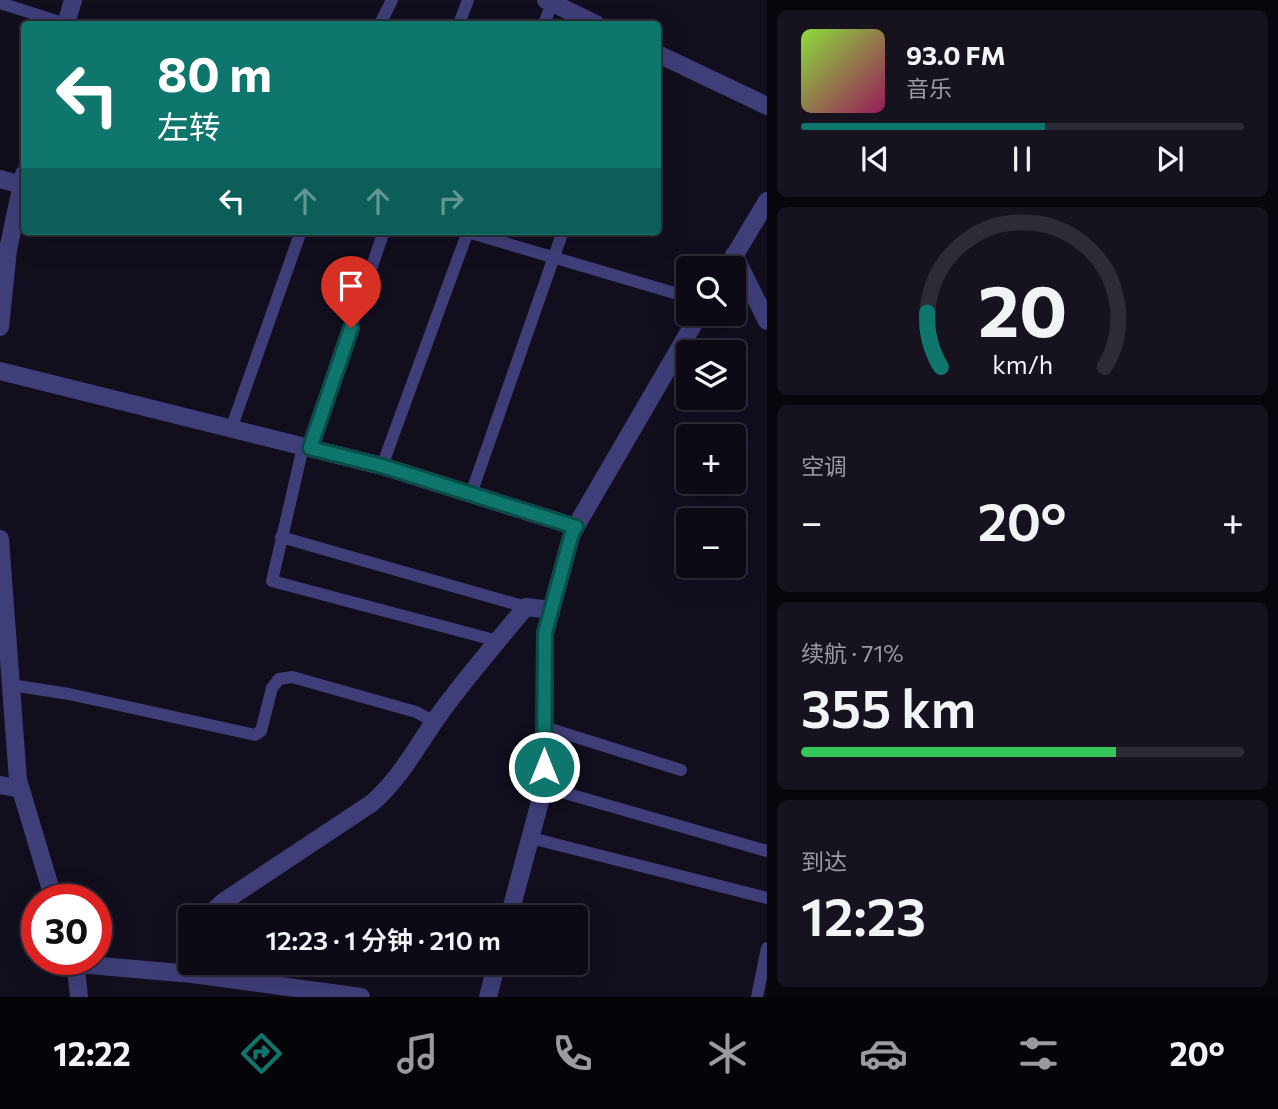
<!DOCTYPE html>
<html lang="zh">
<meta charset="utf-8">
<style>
:root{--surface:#0d0a16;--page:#16131f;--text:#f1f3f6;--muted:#9a9aa1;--line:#2d2b35;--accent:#0f766e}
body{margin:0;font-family:Commissioner,"Noto Sans SC",sans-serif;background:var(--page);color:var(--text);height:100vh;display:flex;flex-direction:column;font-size:26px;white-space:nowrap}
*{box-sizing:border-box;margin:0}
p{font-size:23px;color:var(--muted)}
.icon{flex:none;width:38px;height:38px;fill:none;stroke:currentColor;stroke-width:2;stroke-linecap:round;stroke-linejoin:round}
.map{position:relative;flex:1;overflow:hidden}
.details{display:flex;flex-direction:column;gap:10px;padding:10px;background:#07060c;width:511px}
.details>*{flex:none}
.hud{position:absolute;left:21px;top:21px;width:640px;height:214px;border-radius:7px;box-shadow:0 7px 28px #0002,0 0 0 2px var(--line);background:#0f766e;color:#fff;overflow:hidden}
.tools{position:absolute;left:676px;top:256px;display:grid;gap:14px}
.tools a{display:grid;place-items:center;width:70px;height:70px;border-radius:7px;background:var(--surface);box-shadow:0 7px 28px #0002,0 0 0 2px var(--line);font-size:35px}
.speed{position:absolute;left:21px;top:884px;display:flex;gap:14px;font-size:35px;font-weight:700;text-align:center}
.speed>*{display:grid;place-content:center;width:91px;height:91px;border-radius:50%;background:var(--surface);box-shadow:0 7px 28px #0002,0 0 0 2px var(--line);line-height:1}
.speed .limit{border:10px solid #d22;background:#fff;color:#111}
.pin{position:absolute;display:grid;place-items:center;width:60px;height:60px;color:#fff;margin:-72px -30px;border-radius:50% 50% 50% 0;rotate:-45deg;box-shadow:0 0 7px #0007}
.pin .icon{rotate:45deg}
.me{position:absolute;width:77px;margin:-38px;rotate:0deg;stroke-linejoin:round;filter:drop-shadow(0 0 5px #0008)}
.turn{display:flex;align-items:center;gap:24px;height:147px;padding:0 21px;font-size:32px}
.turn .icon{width:91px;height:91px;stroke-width:2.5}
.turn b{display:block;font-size:49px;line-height:60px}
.lanes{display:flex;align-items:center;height:66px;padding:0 21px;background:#0003;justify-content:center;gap:35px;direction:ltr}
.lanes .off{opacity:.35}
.big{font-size:52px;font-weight:600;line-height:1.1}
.details .widget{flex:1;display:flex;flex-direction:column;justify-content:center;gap:10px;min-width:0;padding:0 24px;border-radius:10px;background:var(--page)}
.details .dial{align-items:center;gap:0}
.dial svg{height:182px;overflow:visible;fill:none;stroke:var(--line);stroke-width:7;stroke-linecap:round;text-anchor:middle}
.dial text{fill:var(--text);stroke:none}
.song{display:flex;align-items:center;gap:21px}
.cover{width:84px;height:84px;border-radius:10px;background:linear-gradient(135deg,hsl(90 70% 55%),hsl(330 70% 35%))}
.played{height:7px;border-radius:4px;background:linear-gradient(90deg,var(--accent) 55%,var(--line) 55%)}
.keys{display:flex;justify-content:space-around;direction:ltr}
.heat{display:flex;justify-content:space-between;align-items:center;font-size:38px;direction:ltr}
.charge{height:10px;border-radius:5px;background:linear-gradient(90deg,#34c759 71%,var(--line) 0)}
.trip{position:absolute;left:178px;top:905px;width:410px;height:70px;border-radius:7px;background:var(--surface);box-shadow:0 7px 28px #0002,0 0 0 2px var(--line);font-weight:600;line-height:70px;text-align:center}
.dock{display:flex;height:112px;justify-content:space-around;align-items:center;background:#050409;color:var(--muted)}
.dock .icon{width:49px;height:49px}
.dock .current{color:var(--accent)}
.dock b{font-size:32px;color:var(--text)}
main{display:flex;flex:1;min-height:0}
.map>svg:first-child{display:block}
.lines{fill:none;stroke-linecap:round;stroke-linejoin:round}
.lane{stroke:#403e79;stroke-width:12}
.street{stroke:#403e79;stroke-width:18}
.route-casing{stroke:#0a4d48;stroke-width:18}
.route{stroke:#0f766e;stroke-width:12}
</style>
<main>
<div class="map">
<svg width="767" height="997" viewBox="0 0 767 997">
<rect width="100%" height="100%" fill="#110e1e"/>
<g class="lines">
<path class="lane" d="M0,3L66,24
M380,24L392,0
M459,24L468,0
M544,24L552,3
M464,231L688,297
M231,429L301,231
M303,447L272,581L498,641
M310,448L384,231
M382,466L468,231
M471,494L563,231
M281,537L526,607
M11,685L69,694L255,735L261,731L272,688L279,679L292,677L416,712L435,722
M544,727L681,770
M544,787L767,851
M531,838L767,898
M757,997L767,948"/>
<path class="street" d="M546,0L596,24
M66,24L73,0
M658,54L767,106
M0,179L22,185
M734,255L767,321
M727,268L767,201
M0,327L8,250L24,174
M0,371L382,466L576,527
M0,539L18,780L54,900
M0,785L21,789
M207,917L223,902L372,803C403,776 420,740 444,708C470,673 498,640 526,607L551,610
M509,917L544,787L545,633L572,533L700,313
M75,959L79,997
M78,964L192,974L361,997
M488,997L497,962"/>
</g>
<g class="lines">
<g class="route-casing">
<path id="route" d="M351,328L310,448L382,466L576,527L572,533L545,633L544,767"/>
</g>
<use href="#route" class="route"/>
</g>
</svg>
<div class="tools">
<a><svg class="icon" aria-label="search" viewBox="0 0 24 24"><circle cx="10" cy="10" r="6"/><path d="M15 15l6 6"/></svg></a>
<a><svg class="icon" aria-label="layers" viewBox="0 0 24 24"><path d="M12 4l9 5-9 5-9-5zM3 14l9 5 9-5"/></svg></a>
<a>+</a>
<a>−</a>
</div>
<div class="speed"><div class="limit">30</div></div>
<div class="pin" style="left:351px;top:328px;background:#d93025"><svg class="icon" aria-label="arrive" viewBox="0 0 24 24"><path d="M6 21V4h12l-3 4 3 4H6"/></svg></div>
<svg class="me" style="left:544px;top:767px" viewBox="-20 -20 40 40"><circle r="17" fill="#0f766e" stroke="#fff" stroke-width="3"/><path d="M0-11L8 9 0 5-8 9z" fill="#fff"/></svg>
<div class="trip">12:23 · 1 分钟 · 210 m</div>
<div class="hud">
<div class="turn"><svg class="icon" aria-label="left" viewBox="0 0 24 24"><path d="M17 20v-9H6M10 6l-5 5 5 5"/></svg><div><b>80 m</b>左转</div></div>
<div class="lanes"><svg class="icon" aria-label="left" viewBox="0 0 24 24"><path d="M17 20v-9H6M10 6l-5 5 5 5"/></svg><svg class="icon off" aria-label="ahead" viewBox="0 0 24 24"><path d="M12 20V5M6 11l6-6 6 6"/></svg><svg class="icon off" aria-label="ahead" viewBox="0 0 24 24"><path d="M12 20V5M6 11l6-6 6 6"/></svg><svg class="icon off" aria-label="right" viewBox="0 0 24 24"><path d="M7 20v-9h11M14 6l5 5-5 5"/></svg></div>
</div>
</div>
<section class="details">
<div class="widget">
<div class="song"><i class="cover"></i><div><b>93.0 FM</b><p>音乐</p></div></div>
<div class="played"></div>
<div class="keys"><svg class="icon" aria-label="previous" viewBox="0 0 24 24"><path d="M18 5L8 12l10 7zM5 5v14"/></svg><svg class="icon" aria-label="pause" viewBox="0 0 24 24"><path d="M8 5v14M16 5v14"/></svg><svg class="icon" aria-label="next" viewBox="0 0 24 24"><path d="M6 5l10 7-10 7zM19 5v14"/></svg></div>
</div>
<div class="widget dial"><svg viewBox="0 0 100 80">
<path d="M14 69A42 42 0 1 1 86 69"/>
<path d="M14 69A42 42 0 0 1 8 45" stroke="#0f766e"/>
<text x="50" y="56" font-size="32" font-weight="700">20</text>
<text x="50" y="72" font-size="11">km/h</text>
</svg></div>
<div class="widget"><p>空调</p>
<div class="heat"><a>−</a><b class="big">20°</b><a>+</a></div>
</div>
<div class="widget"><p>续航 · 71%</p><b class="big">355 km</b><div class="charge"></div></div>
<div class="widget"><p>到达</p><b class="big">12:23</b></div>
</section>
</main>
<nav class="dock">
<b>12:22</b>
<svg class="icon current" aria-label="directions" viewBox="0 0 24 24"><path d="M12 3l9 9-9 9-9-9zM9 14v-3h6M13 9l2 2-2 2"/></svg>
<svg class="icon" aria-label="music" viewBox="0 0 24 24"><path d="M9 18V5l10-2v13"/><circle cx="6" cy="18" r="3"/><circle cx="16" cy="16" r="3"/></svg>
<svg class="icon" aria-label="phone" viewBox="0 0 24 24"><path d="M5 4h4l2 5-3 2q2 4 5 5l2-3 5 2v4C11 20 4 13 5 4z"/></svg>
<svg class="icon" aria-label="climate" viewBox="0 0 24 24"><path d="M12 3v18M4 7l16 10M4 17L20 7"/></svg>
<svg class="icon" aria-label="car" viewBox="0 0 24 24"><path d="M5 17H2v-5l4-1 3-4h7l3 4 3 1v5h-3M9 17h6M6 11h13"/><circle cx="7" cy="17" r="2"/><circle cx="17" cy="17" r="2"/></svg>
<svg class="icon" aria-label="filters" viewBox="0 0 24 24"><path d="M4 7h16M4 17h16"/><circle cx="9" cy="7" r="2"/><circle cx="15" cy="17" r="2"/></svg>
<b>20°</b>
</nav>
